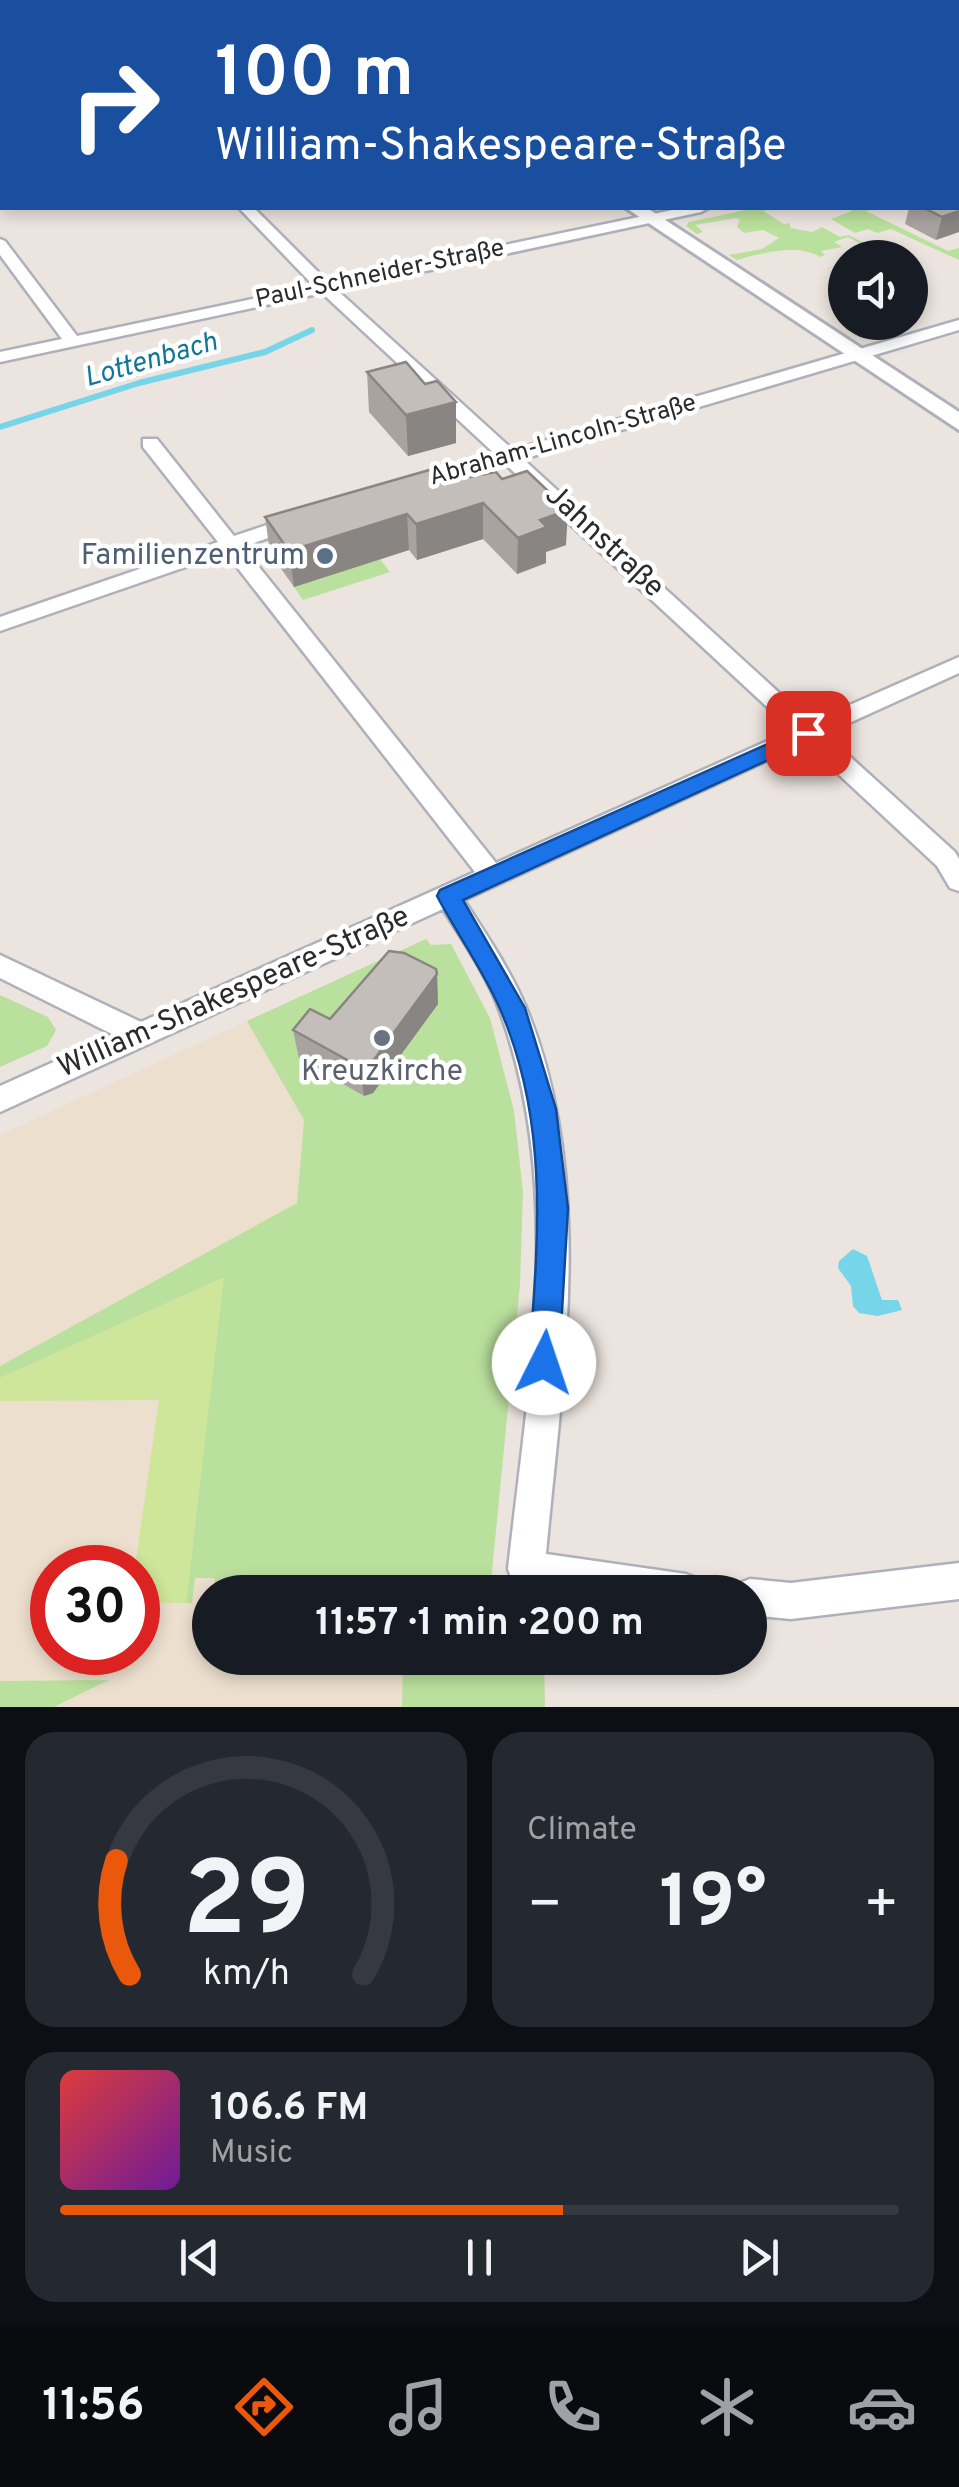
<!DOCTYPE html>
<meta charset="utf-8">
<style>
:root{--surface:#171b24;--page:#242831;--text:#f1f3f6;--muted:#9ea1a6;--line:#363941;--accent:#ea580c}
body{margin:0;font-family:Overpass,sans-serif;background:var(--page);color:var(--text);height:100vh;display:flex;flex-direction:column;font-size:38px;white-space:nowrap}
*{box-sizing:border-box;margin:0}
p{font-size:32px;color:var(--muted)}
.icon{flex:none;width:55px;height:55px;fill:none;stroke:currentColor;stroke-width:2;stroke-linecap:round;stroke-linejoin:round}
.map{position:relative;height:1707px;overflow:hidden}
.panel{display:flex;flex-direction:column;gap:25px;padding:25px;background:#0d0f14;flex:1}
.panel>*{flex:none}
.guide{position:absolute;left:0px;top:0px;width:960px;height:210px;box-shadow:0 5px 15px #0003;background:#1a4fa0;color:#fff;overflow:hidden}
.buttons{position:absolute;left:828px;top:240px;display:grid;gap:20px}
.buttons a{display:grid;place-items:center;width:100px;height:100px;border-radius:50%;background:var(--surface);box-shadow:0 5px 15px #0003;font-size:50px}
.speed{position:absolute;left:30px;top:1545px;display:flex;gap:20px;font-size:50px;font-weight:700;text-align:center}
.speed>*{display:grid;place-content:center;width:130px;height:130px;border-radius:50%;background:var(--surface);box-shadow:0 5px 15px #0003;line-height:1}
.speed .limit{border:15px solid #d22;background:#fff;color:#111}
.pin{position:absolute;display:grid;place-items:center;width:85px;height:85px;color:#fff;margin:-42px;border-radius:20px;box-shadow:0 5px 15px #0006}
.me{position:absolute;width:110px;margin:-55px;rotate:4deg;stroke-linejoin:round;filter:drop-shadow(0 0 8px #0008)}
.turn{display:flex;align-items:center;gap:35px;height:210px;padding:0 50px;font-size:45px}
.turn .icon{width:130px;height:130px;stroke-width:2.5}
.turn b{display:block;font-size:70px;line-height:85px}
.big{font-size:75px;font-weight:700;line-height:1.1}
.panel .tile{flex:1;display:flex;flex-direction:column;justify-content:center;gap:15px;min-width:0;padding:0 35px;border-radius:30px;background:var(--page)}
.panel .dial{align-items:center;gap:0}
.dial svg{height:260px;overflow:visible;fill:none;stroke:var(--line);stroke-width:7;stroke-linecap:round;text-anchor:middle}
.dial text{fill:var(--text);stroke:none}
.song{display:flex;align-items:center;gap:30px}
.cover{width:120px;height:120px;border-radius:15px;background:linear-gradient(135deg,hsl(0 70% 55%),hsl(280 70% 35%))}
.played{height:10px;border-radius:5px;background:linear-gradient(90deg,var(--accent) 60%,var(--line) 60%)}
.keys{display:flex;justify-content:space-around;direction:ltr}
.heat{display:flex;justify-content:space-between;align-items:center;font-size:55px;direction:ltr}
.panel .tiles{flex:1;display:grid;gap:25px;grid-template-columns:1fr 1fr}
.tile:last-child{grid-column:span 2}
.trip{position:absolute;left:192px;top:1575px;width:575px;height:100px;border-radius:50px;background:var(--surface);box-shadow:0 5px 15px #0003;font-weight:700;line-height:100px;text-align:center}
.tab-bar{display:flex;height:160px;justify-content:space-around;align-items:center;background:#090b0e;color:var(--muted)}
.tab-bar .icon{width:70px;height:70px}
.tab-bar .on{color:var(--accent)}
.tab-bar b{font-size:45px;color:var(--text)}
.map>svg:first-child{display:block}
.education{fill:#eddfce;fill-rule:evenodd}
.green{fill:#bae09d}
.pitch{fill:#cde699}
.water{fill:#76d5e8}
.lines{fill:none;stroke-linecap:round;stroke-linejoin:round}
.stream{stroke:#76d5e8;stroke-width:6}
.minor-casing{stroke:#aeb1bb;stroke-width:5}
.tertiary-casing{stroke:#aeb1bb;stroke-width:6}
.minor{fill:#fff;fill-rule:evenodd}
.tertiary{fill:#fff;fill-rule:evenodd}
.wall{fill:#a9a3a0}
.shaded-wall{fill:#898582}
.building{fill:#c4beba;stroke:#898582;stroke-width:2.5}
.route{fill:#1a73e8;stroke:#114b97;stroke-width:2.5}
.service-dot{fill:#5c6f8a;stroke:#fff;stroke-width:4}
.worship-dot{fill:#6b7280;stroke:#fff;stroke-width:4}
.labels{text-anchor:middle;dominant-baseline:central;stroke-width:9;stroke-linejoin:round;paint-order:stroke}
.far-street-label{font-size:25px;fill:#2b2b2b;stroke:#fff}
.far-water-label{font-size:28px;font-style:italic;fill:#147695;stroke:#fff}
.street-label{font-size:30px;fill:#2b2b2b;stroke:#fff}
.service-label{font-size:30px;fill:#4e5e75;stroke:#fff;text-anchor:end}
.worship-label{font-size:30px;fill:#5b616d;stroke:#fff}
</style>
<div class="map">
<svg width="959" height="1707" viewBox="0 0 959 1707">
<rect width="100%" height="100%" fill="#ece4de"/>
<path class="education" d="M247,1021L304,1120L297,1203L213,1592H210V1658H532L544,1660L545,1707H0V1135ZM52,1568H138V1652H52Z"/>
<path class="green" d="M755,208H773L763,211L784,224L789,223L791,228L812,232L822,227L840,237L849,235L884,254H895L885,257L848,237L834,242L842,247L821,251L825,255L820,257C799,243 760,253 737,260L729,255L762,249L779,238L763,230L744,233L737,227L740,220L736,218L695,225L703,232L697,234L686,226L689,222Z
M850,208H880L866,211L948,251L959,248V260L891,229L877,233L868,229L855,233L831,219L852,211Z
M380,559L390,572L303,600L294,587Z
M426,939L431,945L451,944L490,1018L514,1111L523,1192L520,1284L490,1592H213L215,1578H195L192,1603H186L223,1278L0,1378V1366L297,1203L304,1120L247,1021Z
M0,995L48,1017L56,1030L47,1046L0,1067Z
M277,1658H383L382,1669H276Z
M403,1658L544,1660L545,1707H402Z
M109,1680L54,1707H0V1681Z"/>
<path class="pitch" d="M224,1278L186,1603L138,1602L135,1567L159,1400L0,1401V1378Z"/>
<path class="water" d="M853,1249L867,1256L882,1300H898L902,1310L878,1316L859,1313L853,1306L851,1286L838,1268L839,1261Z"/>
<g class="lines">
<path class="stream" d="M0,427L139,383L265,352L312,330"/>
<g class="minor-casing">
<path id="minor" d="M6,0H19L21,2H8Z
M583,0H598L600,2H585Z
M0,33L2,34V40L0,41Z
M958,152H959V160H958Z
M0,192H2V200H0Z
M239,208H254L328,282L682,208H708L701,212L337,290L513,450L959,320V330L523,459L811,722L959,657V673L825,734L955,852L959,859V891L950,888L937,866L805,743L464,900C486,934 509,968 525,1005C597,1176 562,1375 546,1554L686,1574L699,1579L704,1592H563L513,1582L508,1569C528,1385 566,1188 499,1009C486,974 463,941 443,909L0,1112V1086L114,1035L0,978V955L141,1022L475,872L226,553L0,631V617L218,542L143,447V439H157L234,536L291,517H305V525L243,547L496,863L792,730L505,464L429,487H415V479L496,455L322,293L0,362V352L62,339L0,255V239L5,241L77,336L314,286Z
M959,1563V1599L791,1619L750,1615V1592H733L737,1584L750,1579L791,1583Z"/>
</g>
<g class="tertiary-casing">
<path id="tertiary" d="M301,0H319L320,2H302Z
M958,25H959V35H958Z
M0,119H2V129H0Z
M626,208H647L959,412V430Z"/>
</g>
<use href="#minor" class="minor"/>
<use href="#tertiary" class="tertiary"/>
</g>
<path class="wall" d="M909,208H958L936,240L905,224Z
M367,372L456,443L408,456L369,412Z
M460,479H502L566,545L546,552V563L517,574L483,539L417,560L409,550L294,587L270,553L265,517Z
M437,974L438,1004L373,1093L364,1096L299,1059L293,1030L330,1019Z"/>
<path class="shaded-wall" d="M959,211V232L936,240L942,217Z
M456,402V443L408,456L406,415Z
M483,503V539L417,560L416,524Z
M568,510L566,545L546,552V563L517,574L518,538L540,520Z
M407,514L409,550L294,587L289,551Z
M437,974L438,1004L373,1093L364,1096L360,1067Z"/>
<path class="building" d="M433,0H475L479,2H421Z
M958,172H959V211L942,217L924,208H958Z
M406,362L425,384L437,381L456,402L406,415L367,372Z
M447,465L460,479L496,472L502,479L527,471L568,510L540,520L547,527L518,538L483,503L416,524L407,514L289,551L265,517Z
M389,951L404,953L436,969L437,974L370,1065L360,1067L293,1030L310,1009L330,1019Z"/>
<path class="route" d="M808,726L819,733L816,738L463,900L525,1008L556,1109L568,1208L559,1363L555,1373L544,1378L533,1373L529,1363C538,1243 550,1123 500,1009C483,970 457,934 437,896L440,890Z"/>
<circle class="service-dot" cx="325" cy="556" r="10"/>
<circle class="worship-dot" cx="382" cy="1038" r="10"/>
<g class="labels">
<g class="far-street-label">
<text transform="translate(380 275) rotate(-12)">Paul-Schneider-Straße</text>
<text transform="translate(563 441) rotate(-16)">Abraham-Lincoln-Straße</text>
</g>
<g class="far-water-label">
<text transform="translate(151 361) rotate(-16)">Lottenbach</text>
</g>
<g class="street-label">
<text transform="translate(604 542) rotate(43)">Jahnstraße</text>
<text transform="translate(234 993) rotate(-24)">William-Shakespeare-Straße</text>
</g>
<g class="service-label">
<text x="305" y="556">Familienzentrum</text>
</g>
<g class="worship-label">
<text x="382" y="1072">Kreuzkirche</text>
</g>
</g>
</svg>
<div class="buttons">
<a><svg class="icon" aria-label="sound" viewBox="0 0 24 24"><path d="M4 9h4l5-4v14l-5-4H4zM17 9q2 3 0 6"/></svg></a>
</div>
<div class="speed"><div class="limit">30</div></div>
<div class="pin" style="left:808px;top:733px;background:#d93025"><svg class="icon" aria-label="arrive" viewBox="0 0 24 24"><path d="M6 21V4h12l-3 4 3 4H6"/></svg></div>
<svg class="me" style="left:544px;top:1363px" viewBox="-20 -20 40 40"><circle r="19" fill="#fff"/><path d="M0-13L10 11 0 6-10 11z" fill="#1a73e8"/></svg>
<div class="trip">11:57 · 1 min · 200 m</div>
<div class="guide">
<div class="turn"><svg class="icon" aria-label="right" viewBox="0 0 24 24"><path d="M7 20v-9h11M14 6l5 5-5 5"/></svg><div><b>100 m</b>William-Shakespeare-Straße</div></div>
</div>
</div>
<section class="panel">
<div class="tiles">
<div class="tile dial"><svg viewBox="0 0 100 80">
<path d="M14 69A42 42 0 1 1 86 69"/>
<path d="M14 69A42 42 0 0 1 10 34" stroke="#ea580c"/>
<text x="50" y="56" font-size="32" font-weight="700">29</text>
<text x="50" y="72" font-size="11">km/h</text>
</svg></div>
<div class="tile"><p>Climate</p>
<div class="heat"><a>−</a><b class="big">19°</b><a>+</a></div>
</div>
<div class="tile">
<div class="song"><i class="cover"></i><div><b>106.6 FM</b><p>Music</p></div></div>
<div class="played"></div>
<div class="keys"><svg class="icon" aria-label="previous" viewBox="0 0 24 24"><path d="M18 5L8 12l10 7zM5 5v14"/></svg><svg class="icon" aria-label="pause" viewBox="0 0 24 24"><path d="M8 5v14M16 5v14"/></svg><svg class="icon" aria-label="next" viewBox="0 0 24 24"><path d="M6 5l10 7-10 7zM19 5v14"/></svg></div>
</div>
</div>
</section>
<nav class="tab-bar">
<b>11:56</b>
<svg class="icon on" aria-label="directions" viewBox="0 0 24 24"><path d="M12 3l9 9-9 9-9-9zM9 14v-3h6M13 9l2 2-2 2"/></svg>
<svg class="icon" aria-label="music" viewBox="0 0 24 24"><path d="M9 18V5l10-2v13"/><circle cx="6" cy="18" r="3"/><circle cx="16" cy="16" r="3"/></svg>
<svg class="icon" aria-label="phone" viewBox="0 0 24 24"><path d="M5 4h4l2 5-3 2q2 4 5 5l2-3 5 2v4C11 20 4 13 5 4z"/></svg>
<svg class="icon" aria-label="climate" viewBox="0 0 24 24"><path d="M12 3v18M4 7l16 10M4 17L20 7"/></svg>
<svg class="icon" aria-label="car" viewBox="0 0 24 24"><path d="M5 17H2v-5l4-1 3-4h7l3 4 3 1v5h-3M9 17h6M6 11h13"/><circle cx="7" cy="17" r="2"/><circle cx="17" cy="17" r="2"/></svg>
</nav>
